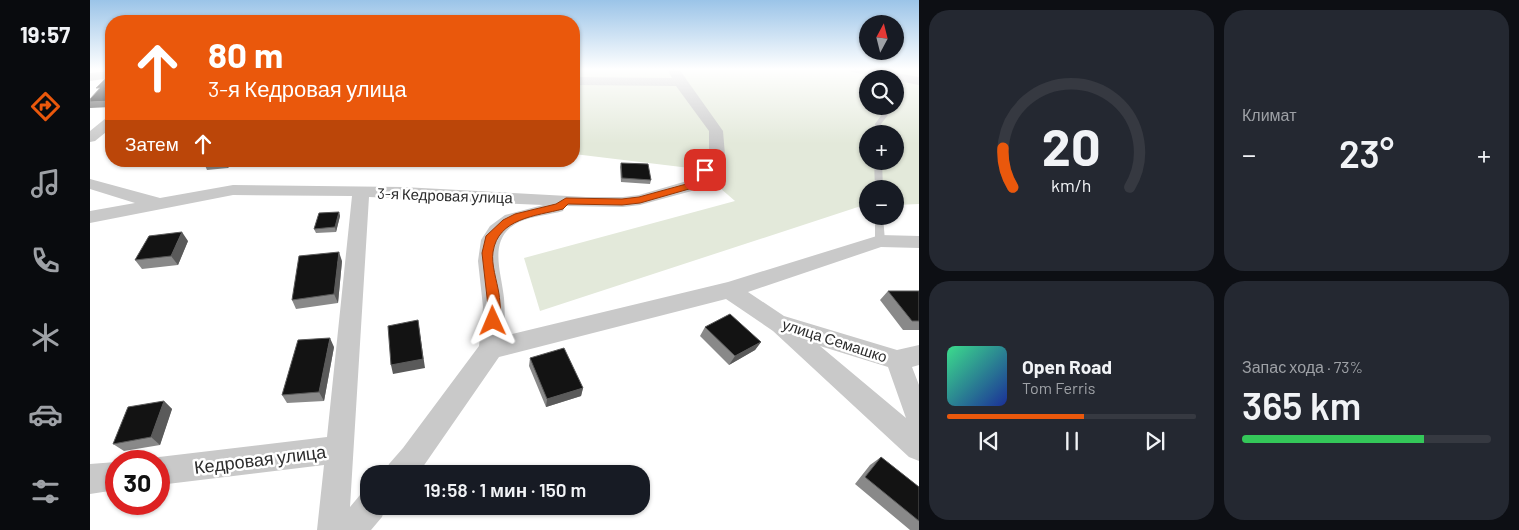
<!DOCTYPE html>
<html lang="ru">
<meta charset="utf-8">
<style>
:root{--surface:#171b24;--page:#242831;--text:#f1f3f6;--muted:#9ea1a6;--line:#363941;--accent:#ea580c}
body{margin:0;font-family:Barlow,sans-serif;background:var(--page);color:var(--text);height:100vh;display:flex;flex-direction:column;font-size:19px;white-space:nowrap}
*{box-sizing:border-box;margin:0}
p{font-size:16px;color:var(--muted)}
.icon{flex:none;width:28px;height:28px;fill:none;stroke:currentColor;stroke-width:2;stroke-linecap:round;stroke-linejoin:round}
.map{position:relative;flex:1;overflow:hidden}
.sheet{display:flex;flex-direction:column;gap:10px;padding:10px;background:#0d0f14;width:600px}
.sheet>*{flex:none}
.hud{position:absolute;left:15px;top:15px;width:475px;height:152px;border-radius:20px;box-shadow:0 1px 4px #0004;background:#ea580c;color:#fff;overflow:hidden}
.needle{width:32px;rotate:7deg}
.controls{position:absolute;left:769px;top:15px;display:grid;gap:10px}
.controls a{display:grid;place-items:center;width:45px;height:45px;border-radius:50%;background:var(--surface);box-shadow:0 1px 4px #0004;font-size:25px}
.speed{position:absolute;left:15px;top:450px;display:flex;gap:10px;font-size:25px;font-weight:700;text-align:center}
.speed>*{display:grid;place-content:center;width:65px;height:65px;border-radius:50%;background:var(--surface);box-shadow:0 1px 4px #0004;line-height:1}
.speed .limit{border:8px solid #d22;background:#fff;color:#111}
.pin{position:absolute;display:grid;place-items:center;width:42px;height:42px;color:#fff;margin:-21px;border-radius:10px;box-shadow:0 2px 8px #0006}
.me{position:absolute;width:55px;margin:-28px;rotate:359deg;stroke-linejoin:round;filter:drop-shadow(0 0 4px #0008)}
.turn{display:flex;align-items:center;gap:18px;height:105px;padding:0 20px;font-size:22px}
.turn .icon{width:65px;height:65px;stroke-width:2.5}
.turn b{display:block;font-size:35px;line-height:42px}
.then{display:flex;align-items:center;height:48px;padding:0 20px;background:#0003;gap:10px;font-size:19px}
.big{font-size:38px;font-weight:600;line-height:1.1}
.sheet .widget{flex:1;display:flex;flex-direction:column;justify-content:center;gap:8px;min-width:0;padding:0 18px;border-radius:20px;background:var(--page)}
.sheet .dial{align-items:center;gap:0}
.dial svg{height:130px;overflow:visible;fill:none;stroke:var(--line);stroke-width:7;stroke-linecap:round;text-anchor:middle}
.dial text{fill:var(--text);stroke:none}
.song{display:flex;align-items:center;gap:15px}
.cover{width:60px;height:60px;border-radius:8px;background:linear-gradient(135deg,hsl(150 70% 55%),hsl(230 70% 35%))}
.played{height:5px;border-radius:2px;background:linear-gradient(90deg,var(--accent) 55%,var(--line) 55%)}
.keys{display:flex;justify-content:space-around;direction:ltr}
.heat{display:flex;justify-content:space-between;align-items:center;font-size:28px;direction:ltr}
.charge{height:8px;border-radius:4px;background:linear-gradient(90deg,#34c759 73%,var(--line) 0)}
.sheet .tiles{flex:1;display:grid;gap:10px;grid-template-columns:repeat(2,1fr)}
.trip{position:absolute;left:270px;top:465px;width:290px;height:50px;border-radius:20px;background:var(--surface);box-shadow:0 1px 4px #0004;font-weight:600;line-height:50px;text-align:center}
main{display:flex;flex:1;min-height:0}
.dock{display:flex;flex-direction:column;width:90px;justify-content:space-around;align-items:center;background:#090b0e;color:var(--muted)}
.dock .icon{width:35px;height:35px}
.dock .active{color:var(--accent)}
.dock b{font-size:22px;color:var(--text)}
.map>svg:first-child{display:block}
.green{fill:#e3e9da;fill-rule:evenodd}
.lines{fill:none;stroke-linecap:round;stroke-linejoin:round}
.lane{fill:#c9c9c9;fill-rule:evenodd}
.street{fill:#c9c9c9;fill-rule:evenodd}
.wall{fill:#898989}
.shaded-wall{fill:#5a5a5a}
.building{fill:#131313;stroke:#5a5a5a}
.route{fill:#ea580c;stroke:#983908}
.labels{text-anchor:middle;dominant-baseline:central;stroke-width:5;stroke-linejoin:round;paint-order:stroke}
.street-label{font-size:15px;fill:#2c2c2c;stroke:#fff}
.near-street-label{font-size:18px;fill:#2c2c2c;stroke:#fff}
</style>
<main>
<nav class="dock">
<b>19:57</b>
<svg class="icon active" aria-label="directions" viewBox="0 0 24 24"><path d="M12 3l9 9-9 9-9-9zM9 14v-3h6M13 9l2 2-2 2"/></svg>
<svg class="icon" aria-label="music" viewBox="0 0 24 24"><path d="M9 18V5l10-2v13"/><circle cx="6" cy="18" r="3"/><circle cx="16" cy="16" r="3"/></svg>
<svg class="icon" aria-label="phone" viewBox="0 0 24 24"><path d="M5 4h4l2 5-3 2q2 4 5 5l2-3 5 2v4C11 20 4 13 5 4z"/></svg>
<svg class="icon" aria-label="climate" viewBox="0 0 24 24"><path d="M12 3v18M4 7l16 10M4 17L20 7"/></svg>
<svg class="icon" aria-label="car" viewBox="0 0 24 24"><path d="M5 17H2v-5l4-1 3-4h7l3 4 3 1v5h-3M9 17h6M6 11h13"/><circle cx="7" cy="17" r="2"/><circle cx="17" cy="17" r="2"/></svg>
<svg class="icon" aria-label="filters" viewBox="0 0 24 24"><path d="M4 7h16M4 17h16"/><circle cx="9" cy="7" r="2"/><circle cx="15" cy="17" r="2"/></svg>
</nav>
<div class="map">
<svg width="829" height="530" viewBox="0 0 829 530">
<rect width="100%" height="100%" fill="#fff"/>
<path class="green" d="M484,69H829V204L805,205V189H778L777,206H771L450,311L434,258L645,201L608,169L484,154ZM778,79H805V106H778ZM778,134H805V161H778Z"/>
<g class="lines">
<path class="lane" d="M808,77L813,78L808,102L805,104V87Z
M798,106H805L791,124L792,134H784L785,124Z
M784,161H792L793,189H785Z
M785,216H793L795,241L790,244L785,241Z"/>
<path class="street" d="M577,69H589L633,131L635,155L609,189L550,205L533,207L475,206L473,211C459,215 442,216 429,222C397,238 411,270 414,298C415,311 415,323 414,336L638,282L790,235L829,236V248L791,247L658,292L694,316L807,350L829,345V365L822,367L829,385V461L819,457L683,331L636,299L409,357L328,474H295L299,464L313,448L389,346L393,307L388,261L391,240L400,226L415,215L453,205L279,197L260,507L270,495L279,492V506H296L292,517L281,530H227L234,465L69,485V461H59L69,457L237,437L262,196L143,195L0,223V211L45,203L0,189V179L70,198L143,185L313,187L496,197H533L549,195L597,181L619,154V131L586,86L484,85V77L582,78ZM730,346L798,367L816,418Z
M757,69H784L829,77V85L762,72Z
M21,71V78L0,81V73Z
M21,117V128L5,141L0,142V131L16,118Z
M26,462V490L0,494V464Z"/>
</g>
<path class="wall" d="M113,161H142L138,168L117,170Z
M531,163L561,180L560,184L531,182L530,167Z
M249,212L250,216L246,232L226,233L224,229Z
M98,241L88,265L52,269L45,260Z
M252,261L248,303L206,309L202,300Z
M798,291H829V330H813L790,300Z
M615,327L671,342L665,350L639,365L610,336Z
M244,347L234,401L197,403L192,395Z
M440,358L493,388L491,396L456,407L439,366Z
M74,401L82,409L70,445L34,451L23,444Z
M791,457L829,487V530H820L765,484L780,465Z"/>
<path class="shaded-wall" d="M21,101V107L0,108V102Z
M134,161H142L138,168Z
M249,212L250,216L246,232L245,227Z
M92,232L98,241L88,265L81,256Z
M249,252L252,261L248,303L244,294Z
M328,320L335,368L303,374L301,365Z
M240,338L244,347L234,401L229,392Z
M671,342L665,350L639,365L645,356Z
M493,388L491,396L456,407L457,399Z
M74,401L82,409L70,445L61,437Z"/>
<path class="building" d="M21,73V101L0,102V99L10,88H6Z
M531,163L558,164L561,180L532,178Z
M249,212L245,227L224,229L229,213Z
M92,232L81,256L45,260L59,236Z
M249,252L244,294L202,300L209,256Z
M798,291H829V321H822Z
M640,314L671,342L645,356L615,327Z
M328,320L333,359L301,365L298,326Z
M240,338L229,392L192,395L208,340Z
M474,348L493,388L457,399L440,358Z
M74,401L61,437L23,444L38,407Z
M791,457L829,487V521L775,477Z"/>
<linearGradient id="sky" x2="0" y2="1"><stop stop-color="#9bc4e8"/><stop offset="0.48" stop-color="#fff"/><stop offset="1" stop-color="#fff" stop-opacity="0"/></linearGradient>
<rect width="829" height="144" fill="url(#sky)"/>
<path class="route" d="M615,167L620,170L606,187L550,203L532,205L478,204L473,209C446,216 408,218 403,252C401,264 407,281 409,294C410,303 412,315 408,324H398L397,321L398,306L392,253L396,236L413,220L425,214L466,204L476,198L532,199L549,197L600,183L612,168Z"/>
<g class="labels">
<g class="street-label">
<text transform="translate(355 195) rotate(2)">3-я Кедровая улица</text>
<text transform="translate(745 340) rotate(18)">улица Семашко</text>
</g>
<g class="near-street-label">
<text transform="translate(170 459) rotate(-7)">Кедровая улица</text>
</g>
</g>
</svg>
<div class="controls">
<a><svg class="needle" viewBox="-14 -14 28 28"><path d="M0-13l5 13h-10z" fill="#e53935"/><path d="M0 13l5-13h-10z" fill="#9ea1a6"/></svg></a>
<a><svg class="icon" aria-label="search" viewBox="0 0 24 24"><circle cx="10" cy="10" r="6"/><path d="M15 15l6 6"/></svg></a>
<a>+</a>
<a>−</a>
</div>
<div class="speed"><div class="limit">30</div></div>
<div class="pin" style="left:615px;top:170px;background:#d93025"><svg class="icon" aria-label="arrive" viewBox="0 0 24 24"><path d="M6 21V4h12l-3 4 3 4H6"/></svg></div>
<svg class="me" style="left:403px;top:321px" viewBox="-20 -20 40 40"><path d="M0-17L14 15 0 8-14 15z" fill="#ea580c" stroke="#fff" stroke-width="4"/></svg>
<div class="trip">19:58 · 1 мин · 150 m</div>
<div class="hud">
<div class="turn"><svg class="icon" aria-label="ahead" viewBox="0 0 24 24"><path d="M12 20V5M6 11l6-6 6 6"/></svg><div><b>80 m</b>3-я Кедровая улица</div></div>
<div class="then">Затем<svg class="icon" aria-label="ahead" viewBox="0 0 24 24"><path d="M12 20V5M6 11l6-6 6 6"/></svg></div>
</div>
</div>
<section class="sheet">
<div class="tiles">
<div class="widget dial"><svg viewBox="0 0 100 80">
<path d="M14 69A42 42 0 1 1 86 69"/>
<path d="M14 69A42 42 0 0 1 8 45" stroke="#ea580c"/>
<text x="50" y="56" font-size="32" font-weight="700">20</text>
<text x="50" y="72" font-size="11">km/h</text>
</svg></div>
<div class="widget"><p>Климат</p>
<div class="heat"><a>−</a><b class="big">23°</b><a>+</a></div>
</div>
<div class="widget">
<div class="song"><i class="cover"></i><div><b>Open Road</b><p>Tom Ferris</p></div></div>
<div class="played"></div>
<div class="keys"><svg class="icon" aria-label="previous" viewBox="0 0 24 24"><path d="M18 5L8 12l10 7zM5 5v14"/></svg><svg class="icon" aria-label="pause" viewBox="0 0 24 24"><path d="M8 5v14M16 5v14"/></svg><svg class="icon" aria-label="next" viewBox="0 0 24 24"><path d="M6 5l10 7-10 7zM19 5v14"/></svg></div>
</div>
<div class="widget"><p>Запас хода · 73%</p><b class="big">365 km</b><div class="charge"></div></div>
</div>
</section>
</main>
